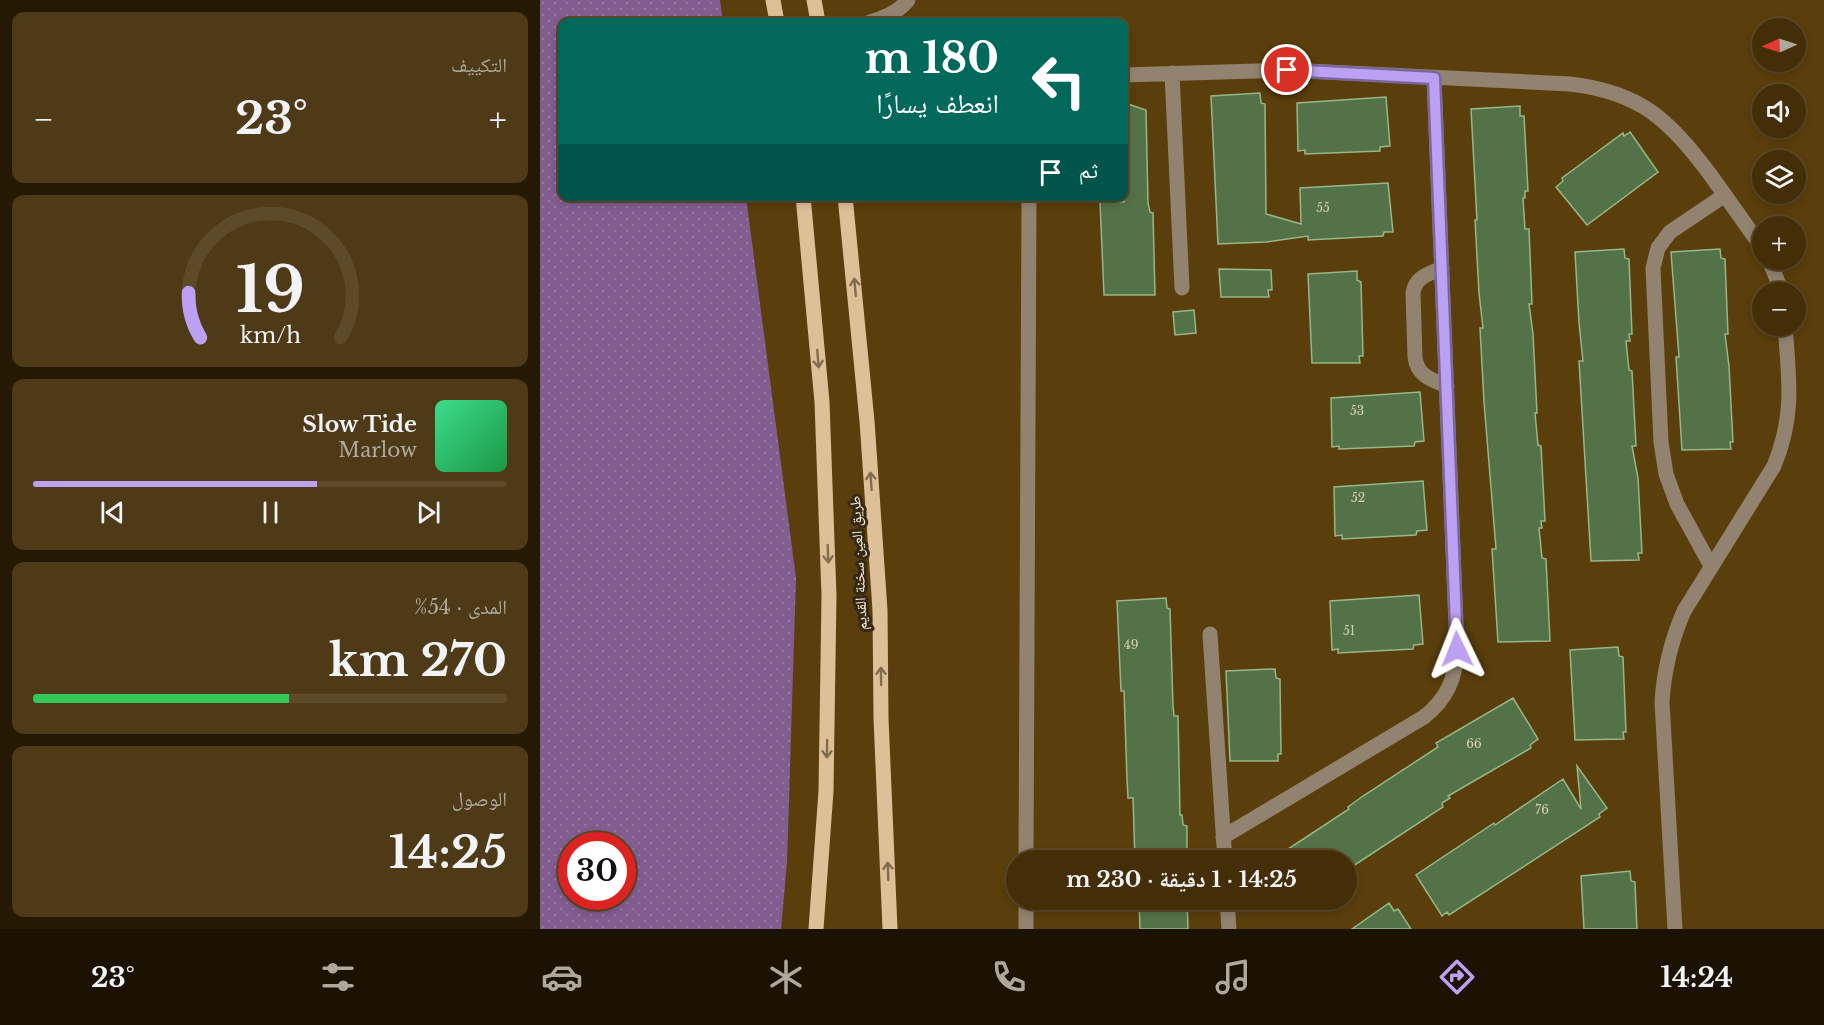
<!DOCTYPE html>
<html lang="ar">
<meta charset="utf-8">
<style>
:root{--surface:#442e08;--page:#4e3a16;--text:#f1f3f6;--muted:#afa89c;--line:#5c4a29;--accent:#bca0f2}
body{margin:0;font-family:"Libre Baskerville","Noto Naskh Arabic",serif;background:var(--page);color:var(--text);direction:rtl;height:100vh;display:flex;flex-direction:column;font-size:22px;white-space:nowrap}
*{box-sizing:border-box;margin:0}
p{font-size:20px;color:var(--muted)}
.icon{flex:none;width:33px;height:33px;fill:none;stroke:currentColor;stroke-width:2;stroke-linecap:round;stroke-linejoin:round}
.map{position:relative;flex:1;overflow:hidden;direction:ltr}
.panel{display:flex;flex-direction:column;gap:12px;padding:12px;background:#251904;width:540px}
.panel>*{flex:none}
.banner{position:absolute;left:18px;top:18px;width:570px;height:183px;border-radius:12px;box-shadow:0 3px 9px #0003,0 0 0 2px var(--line);direction:rtl;background:#00695c;color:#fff;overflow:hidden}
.needle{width:39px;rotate:267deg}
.tools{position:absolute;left:1212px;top:18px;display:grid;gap:12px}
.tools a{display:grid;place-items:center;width:54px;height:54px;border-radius:50%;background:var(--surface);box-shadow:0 3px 9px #0003,0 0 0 2px var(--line);font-size:30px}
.speed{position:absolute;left:18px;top:832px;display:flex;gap:12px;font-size:30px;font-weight:700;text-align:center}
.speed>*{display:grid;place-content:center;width:78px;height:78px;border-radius:50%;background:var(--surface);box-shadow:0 3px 9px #0003,0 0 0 2px var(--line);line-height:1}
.speed .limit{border:9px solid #d22;background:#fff;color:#111}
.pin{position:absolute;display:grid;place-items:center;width:51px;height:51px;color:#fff;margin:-26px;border:3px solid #fff;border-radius:50%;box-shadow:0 2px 6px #0007}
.me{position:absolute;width:66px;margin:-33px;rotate:358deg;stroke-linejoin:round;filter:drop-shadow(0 0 4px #0008)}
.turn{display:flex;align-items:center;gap:21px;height:126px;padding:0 30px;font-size:27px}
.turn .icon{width:78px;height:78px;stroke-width:2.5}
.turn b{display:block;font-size:42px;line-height:51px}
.then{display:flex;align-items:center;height:57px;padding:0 30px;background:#0003;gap:12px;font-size:22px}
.big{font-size:45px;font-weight:700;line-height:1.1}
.panel .card{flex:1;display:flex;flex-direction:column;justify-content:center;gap:9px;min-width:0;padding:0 21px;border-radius:12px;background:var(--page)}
.panel .dial{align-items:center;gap:0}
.dial svg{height:156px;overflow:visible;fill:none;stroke:var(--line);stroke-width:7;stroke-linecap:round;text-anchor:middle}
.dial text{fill:var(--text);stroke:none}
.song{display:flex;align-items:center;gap:18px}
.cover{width:72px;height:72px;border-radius:9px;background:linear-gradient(135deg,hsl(150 70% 55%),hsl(140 70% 35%))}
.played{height:6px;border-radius:3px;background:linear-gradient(90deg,var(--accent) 60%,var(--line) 60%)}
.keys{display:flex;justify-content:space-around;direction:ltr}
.heat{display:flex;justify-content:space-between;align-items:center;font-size:33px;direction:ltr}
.charge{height:9px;border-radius:4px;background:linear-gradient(90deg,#34c759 54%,var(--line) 0)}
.trip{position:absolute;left:466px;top:850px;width:351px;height:60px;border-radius:30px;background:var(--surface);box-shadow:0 3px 9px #0003,0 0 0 2px var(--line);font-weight:700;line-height:60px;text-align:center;direction:rtl}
.tabs{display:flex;height:96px;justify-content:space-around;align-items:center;background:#1b1203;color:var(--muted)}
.tabs .icon{width:42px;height:42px}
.tabs .active{color:var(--accent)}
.tabs b{font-size:27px;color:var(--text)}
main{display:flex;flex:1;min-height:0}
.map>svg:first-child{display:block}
.grass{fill:url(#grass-dots);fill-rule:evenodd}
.building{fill:#547247;stroke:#97b788;stroke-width:1.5}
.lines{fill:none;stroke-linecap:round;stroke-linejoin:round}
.minor{stroke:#91836f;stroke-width:15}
.major{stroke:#ddc097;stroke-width:15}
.oneway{stroke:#816c4f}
.route-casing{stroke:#7a689d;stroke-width:15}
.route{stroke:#bca0f2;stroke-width:10}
.labels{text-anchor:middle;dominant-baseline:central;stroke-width:6;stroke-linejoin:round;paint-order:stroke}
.number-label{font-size:12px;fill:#d3d0b7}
.street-label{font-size:15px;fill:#fdefdc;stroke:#352814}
</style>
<main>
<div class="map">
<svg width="1284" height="929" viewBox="0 0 1284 929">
<defs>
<pattern id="grass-dots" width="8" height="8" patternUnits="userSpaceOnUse" patternTransform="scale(1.5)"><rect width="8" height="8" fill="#825d90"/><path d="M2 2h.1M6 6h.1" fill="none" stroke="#95759f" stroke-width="1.8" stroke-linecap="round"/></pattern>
</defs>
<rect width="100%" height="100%" fill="#5a3e0b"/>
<path class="grass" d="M0,0H180L183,22H22V196L206,197L256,578L247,863L241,929H0ZM32,846H82V897H32Z"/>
<path class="building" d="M720,93L721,103L725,104L726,214L761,224L760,188L848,183L853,232H844L843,236L768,240V236L726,242L678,244L671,96Z
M846,97L850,146L840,147V151L765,154V150L758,151L757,103Z
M588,104L606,110L608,203L610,212L613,213L615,295H564L560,202H584V111H588Z
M980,106V116H984L988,191H985V198H983L985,229H989L992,304H989L993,334L997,413H995L998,445L1001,446L1005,521H1001L1002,528H999L1002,558L1006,559L1010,641L958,642L952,549H956L944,402L940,328H943L939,293L935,220H937L931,109Z
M1090,132L1118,172L1047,225L1016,187L1023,181L1022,178L1083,133L1084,136Z
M1084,249L1085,258L1089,259L1092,334H1089L1090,341H1086L1089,370L1092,371L1096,446H1092L1098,478L1102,553H1098L1099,560L1051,561L1039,361H1043L1039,323L1035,252Z
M1180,249L1181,258L1185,259L1188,334H1185L1189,366L1193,442H1190L1191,449L1142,450L1136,357H1139L1131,252Z
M679,269L731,270L732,290H728L729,297H681Z
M817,271V280L821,282L823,356H819L820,363H772L768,274Z
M654,310L656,333L635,335L633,312Z
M880,392L884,441L875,442L874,446L799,449V446L792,447L791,398Z
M883,481L887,530L877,531L876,535L802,539V535L795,536L794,487Z
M879,595L883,644L874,645L873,649L798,653V649L792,650L790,601Z
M626,598L627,608L630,609L633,706L634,716H638L640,815H642L643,825L647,826V861H595L593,798H588L587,779L584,691H581L577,601Z
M1078,647L1079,656L1083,657L1086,732H1083L1084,739L1035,740L1030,650Z
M735,669L736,678L740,679L741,754H738V761H690L686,671Z
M973,698L998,739L990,745L991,748L908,796L910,798L902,803L903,807L807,870V861H730L809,809L808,807L823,796L898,747L896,743Z
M1037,766L1067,808L1059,814L1060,817L909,915L907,912L902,916L876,875L954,823L955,825L1023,779L1041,809Z
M1090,871L1091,881L1095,882L1097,929H1044L1041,876Z
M599,900H647L648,929H600Z
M849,903L854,911L858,909L871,929H812Z"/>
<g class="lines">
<path class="minor" d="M330,22C344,18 359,12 368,0
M632,73L642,288
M584,75L747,70L1030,84C1100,92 1128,119 1169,173C1187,198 1205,223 1222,248
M1229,260L1242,292
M902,268C889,274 875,277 873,293L875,357C877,376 892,380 907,386
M1171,566L1137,504L1126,474L1121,442L1113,268L1118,248L1130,232L1185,195
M670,634L685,861
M683,837L884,717C907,699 916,678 917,649L894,78
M486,861L489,196
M687,900L689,929
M486,929V900
M1135,929L1122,702C1124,669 1131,641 1144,611L1234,466C1255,415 1249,379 1245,326"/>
<path class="major" d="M233,0L237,22
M274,0L278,22
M263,196L282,402L289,596L286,791L276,929
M305,196L327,421L340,610L341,718L350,929"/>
</g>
<defs><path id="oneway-shaft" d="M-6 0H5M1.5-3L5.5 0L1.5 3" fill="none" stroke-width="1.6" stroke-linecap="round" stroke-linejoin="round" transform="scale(1.5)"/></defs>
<g class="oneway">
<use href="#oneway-shaft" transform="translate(315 287) rotate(-95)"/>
<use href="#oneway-shaft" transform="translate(278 359) rotate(85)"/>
<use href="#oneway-shaft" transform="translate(331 481) rotate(-94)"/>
<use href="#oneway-shaft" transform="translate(288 554) rotate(88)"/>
<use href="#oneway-shaft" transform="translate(341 676) rotate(-91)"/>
<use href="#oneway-shaft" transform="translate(287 749) rotate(91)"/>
<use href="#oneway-shaft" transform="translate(348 871) rotate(-92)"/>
</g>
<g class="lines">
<g class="route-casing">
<path id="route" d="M747,70L894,78L917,649"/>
</g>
<use href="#route" class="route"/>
</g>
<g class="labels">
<g class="number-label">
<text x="783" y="207">55</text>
<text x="817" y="410">53</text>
<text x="818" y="497">52</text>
<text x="809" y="630">51</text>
<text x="591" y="644">49</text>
<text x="934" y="743">66</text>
<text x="1002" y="809">76</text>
</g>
<g class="street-label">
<text transform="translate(318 563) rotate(-93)">طريق العين سخنة القديم</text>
</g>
</g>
</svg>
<div class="tools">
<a><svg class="needle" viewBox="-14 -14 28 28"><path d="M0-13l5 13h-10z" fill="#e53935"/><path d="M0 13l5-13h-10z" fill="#afa89c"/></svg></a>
<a><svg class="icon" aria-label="sound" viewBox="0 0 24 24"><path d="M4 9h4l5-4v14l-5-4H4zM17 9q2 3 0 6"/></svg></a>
<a><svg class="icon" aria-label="layers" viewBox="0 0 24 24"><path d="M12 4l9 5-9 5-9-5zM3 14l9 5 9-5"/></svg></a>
<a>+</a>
<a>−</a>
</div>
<div class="speed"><div class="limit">30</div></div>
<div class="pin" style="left:747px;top:70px;background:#d93025"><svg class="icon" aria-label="arrive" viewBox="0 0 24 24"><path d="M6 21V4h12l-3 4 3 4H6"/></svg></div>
<svg class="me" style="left:917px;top:649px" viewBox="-20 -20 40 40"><path d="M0-17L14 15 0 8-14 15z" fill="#bca0f2" stroke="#fff" stroke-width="4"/></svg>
<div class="trip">14:25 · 1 دقيقة · 230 m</div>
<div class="banner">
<div class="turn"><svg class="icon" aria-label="left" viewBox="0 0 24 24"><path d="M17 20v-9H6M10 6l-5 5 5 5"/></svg><div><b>180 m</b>انعطف يسارًا</div></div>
<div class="then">ثم<svg class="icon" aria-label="arrive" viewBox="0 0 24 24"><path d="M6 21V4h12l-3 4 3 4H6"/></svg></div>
</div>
</div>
<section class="panel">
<div class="card"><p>التكييف</p>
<div class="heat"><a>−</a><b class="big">23°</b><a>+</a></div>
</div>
<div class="card dial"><svg viewBox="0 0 100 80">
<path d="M14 69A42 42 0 1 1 86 69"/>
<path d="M14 69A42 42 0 0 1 8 46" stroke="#bca0f2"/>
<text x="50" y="56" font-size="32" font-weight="700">19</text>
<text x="50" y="72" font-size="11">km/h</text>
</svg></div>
<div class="card">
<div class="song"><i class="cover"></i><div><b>Slow Tide</b><p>Marlow</p></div></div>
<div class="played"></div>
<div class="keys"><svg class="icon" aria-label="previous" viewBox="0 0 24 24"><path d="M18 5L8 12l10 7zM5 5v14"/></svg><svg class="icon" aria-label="pause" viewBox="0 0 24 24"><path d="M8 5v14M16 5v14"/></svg><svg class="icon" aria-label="next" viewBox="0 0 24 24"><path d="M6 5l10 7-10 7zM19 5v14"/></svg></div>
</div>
<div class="card"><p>المدى · 54%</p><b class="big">270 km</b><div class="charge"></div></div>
<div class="card"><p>الوصول</p><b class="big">14:25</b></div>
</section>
</main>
<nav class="tabs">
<b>14:24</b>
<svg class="icon active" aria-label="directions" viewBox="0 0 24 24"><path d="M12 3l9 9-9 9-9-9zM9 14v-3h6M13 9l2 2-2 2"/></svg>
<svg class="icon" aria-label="music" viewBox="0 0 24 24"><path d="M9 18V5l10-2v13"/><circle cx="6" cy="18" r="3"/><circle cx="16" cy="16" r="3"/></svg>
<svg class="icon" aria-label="phone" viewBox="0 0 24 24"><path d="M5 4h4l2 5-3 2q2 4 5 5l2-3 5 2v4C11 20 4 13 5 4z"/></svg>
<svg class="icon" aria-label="climate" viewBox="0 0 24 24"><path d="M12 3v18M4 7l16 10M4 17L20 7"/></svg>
<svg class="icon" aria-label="car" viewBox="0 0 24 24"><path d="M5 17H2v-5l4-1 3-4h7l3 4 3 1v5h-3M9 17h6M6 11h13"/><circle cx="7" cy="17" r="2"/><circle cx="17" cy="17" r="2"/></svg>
<svg class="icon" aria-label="filters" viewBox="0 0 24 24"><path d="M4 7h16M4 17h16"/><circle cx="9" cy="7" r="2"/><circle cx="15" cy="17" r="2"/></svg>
<b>23°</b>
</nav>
